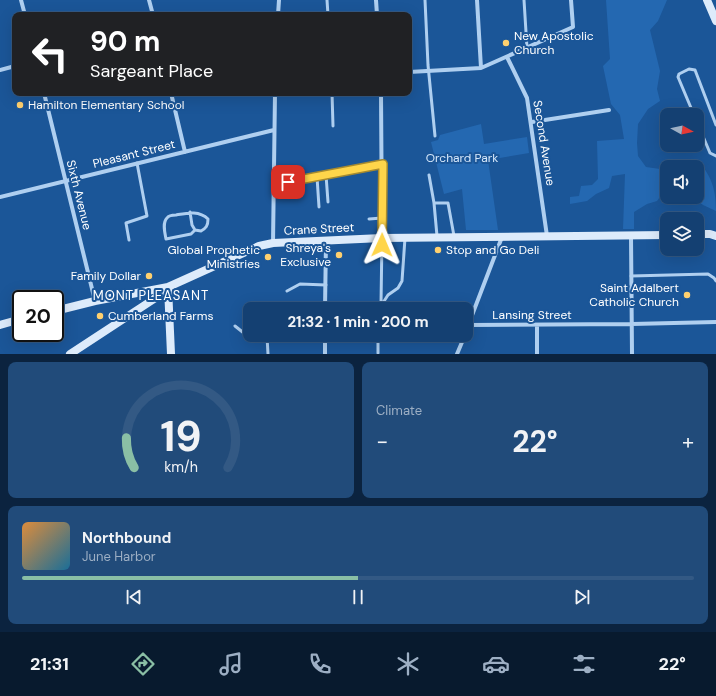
<!DOCTYPE html>
<meta charset="utf-8">
<style>
:root{--surface:#144072;--page:#214b7a;--text:#f1f3f6;--muted:#9dafc4;--line:#335984;--accent:#8abfa5}
body{margin:0;font-family:"DM Sans",sans-serif;background:var(--page);color:var(--text);height:100vh;display:flex;flex-direction:column;font-size:15px;white-space:nowrap}
*{box-sizing:border-box;margin:0}
p{font-size:13px;color:var(--muted)}
.icon{flex:none;width:22px;height:22px;fill:none;stroke:currentColor;stroke-width:2;stroke-linecap:round;stroke-linejoin:round}
.map{position:relative;height:354px;overflow:hidden}
.details{display:flex;flex-direction:column;gap:8px;padding:8px;background:#0b233f;flex:1}
.details>*{flex:none}
.top-card{position:absolute;left:12px;top:12px;width:400px;height:84px;border-radius:8px;box-shadow:0 4px 16px #0002,0 0 0 1px var(--line);background:#202124;color:#fff;overflow:hidden}
.needle{width:26px;rotate:98deg}
.fabs{position:absolute;left:660px;top:108px;display:grid;gap:8px}
.fabs a{display:grid;place-items:center;width:44px;height:44px;border-radius:8px;background:var(--surface);box-shadow:0 4px 16px #0002,0 0 0 1px var(--line);font-size:20px}
.speed{position:absolute;left:12px;top:290px;display:flex;gap:8px;font-size:20px;font-weight:700;text-align:center}
.speed>*{display:grid;place-content:center;width:52px;height:52px;border-radius:50%;background:var(--surface);box-shadow:0 4px 16px #0002,0 0 0 1px var(--line);line-height:1}
.speed .limit{border:2px solid #111;border-radius:6px;background:#fff;color:#111}
.pin{position:absolute;display:grid;place-items:center;width:34px;height:34px;color:#fff;margin:-17px;border-radius:8px;box-shadow:0 2px 6px #0006}
.me{position:absolute;width:44px;margin:-22px;rotate:1deg;stroke-linejoin:round;filter:drop-shadow(0 0 3px #0008)}
.turn{display:flex;align-items:center;gap:14px;height:84px;padding:0 12px;font-size:18px}
.turn .icon{width:52px;height:52px;stroke-width:2.5}
.turn b{display:block;font-size:28px;line-height:34px}
.big{font-size:30px;font-weight:700;line-height:1.1}
.details .widget{flex:1;display:flex;flex-direction:column;justify-content:center;gap:6px;min-width:0;padding:0 14px;border-radius:8px;background:var(--page)}
.details .dial{align-items:center;gap:0}
.dial svg{height:104px;overflow:visible;fill:none;stroke:var(--line);stroke-width:7;stroke-linecap:round;text-anchor:middle}
.dial text{fill:var(--text);stroke:none}
.song{display:flex;align-items:center;gap:12px}
.cover{width:48px;height:48px;border-radius:6px;background:linear-gradient(135deg,hsl(30 70% 55%),hsl(200 70% 35%))}
.played{height:4px;border-radius:2px;background:linear-gradient(90deg,var(--accent) 50%,var(--line) 50%)}
.keys{display:flex;justify-content:space-around;direction:ltr}
.heat{display:flex;justify-content:space-between;align-items:center;font-size:22px;direction:ltr}
.details .tiles{flex:1;display:grid;gap:8px;grid-template-columns:1fr 1fr}
.widget:last-child{grid-column:span 2}
.trip{position:absolute;left:243px;top:302px;width:230px;height:40px;border-radius:8px;background:var(--surface);box-shadow:0 4px 16px #0002,0 0 0 1px var(--line);font-weight:700;line-height:40px;text-align:center}
.menu{display:flex;height:64px;justify-content:space-around;align-items:center;background:#081a2e;color:var(--muted)}
.menu .icon{width:28px;height:28px}
.menu .selected{color:var(--accent)}
.menu b{font-size:18px;color:var(--text)}
.map>svg:first-child{display:block}
.green{fill:#2468b1}
.lines{fill:none;stroke-linecap:round;stroke-linejoin:round}
.lane{stroke:#afcff0;stroke-width:3}
.street{stroke:#afcff0;stroke-width:4}
.secondary{stroke:#ddebfb;stroke-width:8}
.route-casing{stroke:#a68a30;stroke-width:10}
.route{stroke:#ffd54a;stroke-width:7}
.poi-dot{fill:#ffd06f;stroke:#1b5698;stroke-width:1.5}
.labels{text-anchor:middle;dominant-baseline:central;stroke-width:4;stroke-linejoin:round;paint-order:stroke}
.poi-label{font-size:12px;fill:#fff;stroke:#1b5698;text-anchor:start}
.street-label{font-size:12px;fill:#fff;stroke:#1b5698}
.park-label{font-size:12px;fill:#d6e8fb;stroke:#1b5698}
.neighbourhood-label{font-size:13px;letter-spacing:1px;fill:#fff;stroke:#1b5698}
</style>
<div class="map">
<svg width="716" height="354" viewBox="0 0 716 354">
<rect width="100%" height="100%" fill="#1b5698"/>
<path class="green" d="M606,0H667L658,21L650,30L660,71L657,89L660,101L648,109L638,124L637,143L638,156L646,167L667,170V187L657,201L647,204L634,212V229H623L625,174L612,176L609,188L596,194L587,201L570,204V197L579,196L581,186L592,185L598,179L597,141L624,139L620,115L611,104L603,66L610,59Z
M481,124L484,144L527,137L529,153L488,160L498,230H466L462,189L444,194L431,142L438,140L440,135Z
M697,159C711,176 716,188 716,211L703,205L693,197H697V167H691Z"/>
<g class="lines">
<path class="lane" d="M327,0L328,15
M425,0L428,65L435,136
M524,0L527,48
M332,93L333,126
M694,115L678,77L679,74L689,69L695,70L716,125
M697,122L710,153L716,156
M326,175L328,202
M429,175L434,203
M317,177L319,207
M190,212L192,225L195,230L201,231C206,228 208,226 208,219C199,210 187,213 176,215C173,215 169,215 167,218C162,223 165,233 166,239L191,234L195,230
M369,219L382,218
M437,236L434,203H448L454,236
M129,240L126,223L147,216L137,163
M631,276L708,274L714,278L716,281
M287,291L300,284L326,285
M381,304L382,238
M379,309L388,295L398,288L402,281L405,238
M235,326L245,334L250,335
M252,335L267,336L268,354
M378,335V353"/>
<path class="street" d="M21,0L25,15
M149,0L153,15
M376,0L377,15
M477,0L481,68
M278,15L279,0
M507,57L527,98L547,236
M0,70L15,66
M409,72L481,68L573,27L571,0
M44,93L95,301
M171,93L185,152
M381,93L382,238
M532,122L609,110
M273,185L383,164
M0,197L274,130
M631,236L632,354
M273,243L275,93
M325,309L326,240
M468,325L632,324L716,322
M466,331L502,237
M325,354V335
M457,354L465,335
M537,354V325"/>
<path class="secondary" d="M707,0L716,21
M697,234H710L716,236
M168,287L171,354
M55,311L95,301L168,287L259,246L273,243L382,238L667,235
M0,325L21,319
M70,354L154,299L167,288"/>
</g>
<g class="lines">
<g class="route-casing">
<path id="route" d="M288,182L383,164L382,245"/>
</g>
<use href="#route" class="route"/>
</g>
<g class="poi-dot">
<circle cx="506" cy="43" r="4"/>
<circle cx="20" cy="105" r="4"/>
<circle cx="438" cy="250" r="4"/>
<circle cx="339" cy="255" r="4"/>
<circle cx="268" cy="257" r="4"/>
<circle cx="149" cy="276" r="4"/>
<circle cx="687" cy="295" r="4"/>
<circle cx="100" cy="316" r="4"/>
</g>
<g class="labels">
<g class="poi-label">
<text x="514" y="36">New Apostolic<tspan x="514" dy="14">Church</tspan></text>
<text x="28" y="105">Hamilton Elementary School</text>
<text x="331" y="248" text-anchor="end">Shreya's<tspan x="331" dy="14">Exclusive</tspan></text>
<text x="260" y="250" text-anchor="end">Global Prophetic<tspan x="260" dy="14">Ministries</tspan></text>
<text x="446" y="250">Stop and Go Deli</text>
<text x="141" y="276" text-anchor="end">Family Dollar</text>
<text x="679" y="288" text-anchor="end">Saint Adalbert<tspan x="679" dy="14">Catholic Church</tspan></text>
<text x="108" y="316">Cumberland Farms</text>
</g>
<g class="street-label">
<text transform="translate(544 143) rotate(81)">Second Avenue</text>
<text transform="translate(134 154) rotate(-14)">Pleasant Street</text>
<text transform="translate(79 195) rotate(76)">Sixth Avenue</text>
<text transform="translate(319 229) rotate(-3)">Crane Street</text>
<text x="532" y="315">Lansing Street</text>
</g>
<g class="park-label">
<text x="462" y="158">Orchard Park</text>
</g>
<g class="neighbourhood-label">
<text x="151" y="295">MONT PLEASANT</text>
</g>
</g>
</svg>
<div class="fabs">
<a><svg class="needle" viewBox="-14 -14 28 28"><path d="M0-13l5 13h-10z" fill="#e53935"/><path d="M0 13l5-13h-10z" fill="#9dafc4"/></svg></a>
<a><svg class="icon" aria-label="sound" viewBox="0 0 24 24"><path d="M4 9h4l5-4v14l-5-4H4zM17 9q2 3 0 6"/></svg></a>
<a><svg class="icon" aria-label="layers" viewBox="0 0 24 24"><path d="M12 4l9 5-9 5-9-5zM3 14l9 5 9-5"/></svg></a>
</div>
<div class="speed"><div class="limit">20</div></div>
<div class="pin" style="left:288px;top:182px;background:#d93025"><svg class="icon" aria-label="arrive" viewBox="0 0 24 24"><path d="M6 21V4h12l-3 4 3 4H6"/></svg></div>
<svg class="me" style="left:382px;top:245px" viewBox="-20 -20 40 40"><path d="M0-17L14 15 0 8-14 15z" fill="#ffd54a" stroke="#fff" stroke-width="4"/></svg>
<div class="trip">21:32 · 1 min · 200 m</div>
<div class="top-card">
<div class="turn"><svg class="icon" aria-label="left" viewBox="0 0 24 24"><path d="M17 20v-9H6M10 6l-5 5 5 5"/></svg><div><b>90 m</b>Sargeant Place</div></div>
</div>
</div>
<section class="details">
<div class="tiles">
<div class="widget dial"><svg viewBox="0 0 100 80">
<path d="M14 69A42 42 0 1 1 86 69"/>
<path d="M14 69A42 42 0 0 1 8 46" stroke="#8abfa5"/>
<text x="50" y="56" font-size="32" font-weight="700">19</text>
<text x="50" y="72" font-size="11">km/h</text>
</svg></div>
<div class="widget"><p>Climate</p>
<div class="heat"><a>−</a><b class="big">22°</b><a>+</a></div>
</div>
<div class="widget">
<div class="song"><i class="cover"></i><div><b>Northbound</b><p>June Harbor</p></div></div>
<div class="played"></div>
<div class="keys"><svg class="icon" aria-label="previous" viewBox="0 0 24 24"><path d="M18 5L8 12l10 7zM5 5v14"/></svg><svg class="icon" aria-label="pause" viewBox="0 0 24 24"><path d="M8 5v14M16 5v14"/></svg><svg class="icon" aria-label="next" viewBox="0 0 24 24"><path d="M6 5l10 7-10 7zM19 5v14"/></svg></div>
</div>
</div>
</section>
<nav class="menu">
<b>21:31</b>
<svg class="icon selected" aria-label="directions" viewBox="0 0 24 24"><path d="M12 3l9 9-9 9-9-9zM9 14v-3h6M13 9l2 2-2 2"/></svg>
<svg class="icon" aria-label="music" viewBox="0 0 24 24"><path d="M9 18V5l10-2v13"/><circle cx="6" cy="18" r="3"/><circle cx="16" cy="16" r="3"/></svg>
<svg class="icon" aria-label="phone" viewBox="0 0 24 24"><path d="M5 4h4l2 5-3 2q2 4 5 5l2-3 5 2v4C11 20 4 13 5 4z"/></svg>
<svg class="icon" aria-label="climate" viewBox="0 0 24 24"><path d="M12 3v18M4 7l16 10M4 17L20 7"/></svg>
<svg class="icon" aria-label="car" viewBox="0 0 24 24"><path d="M5 17H2v-5l4-1 3-4h7l3 4 3 1v5h-3M9 17h6M6 11h13"/><circle cx="7" cy="17" r="2"/><circle cx="17" cy="17" r="2"/></svg>
<svg class="icon" aria-label="filters" viewBox="0 0 24 24"><path d="M4 7h16M4 17h16"/><circle cx="9" cy="7" r="2"/><circle cx="15" cy="17" r="2"/></svg>
<b>22°</b>
</nav>
